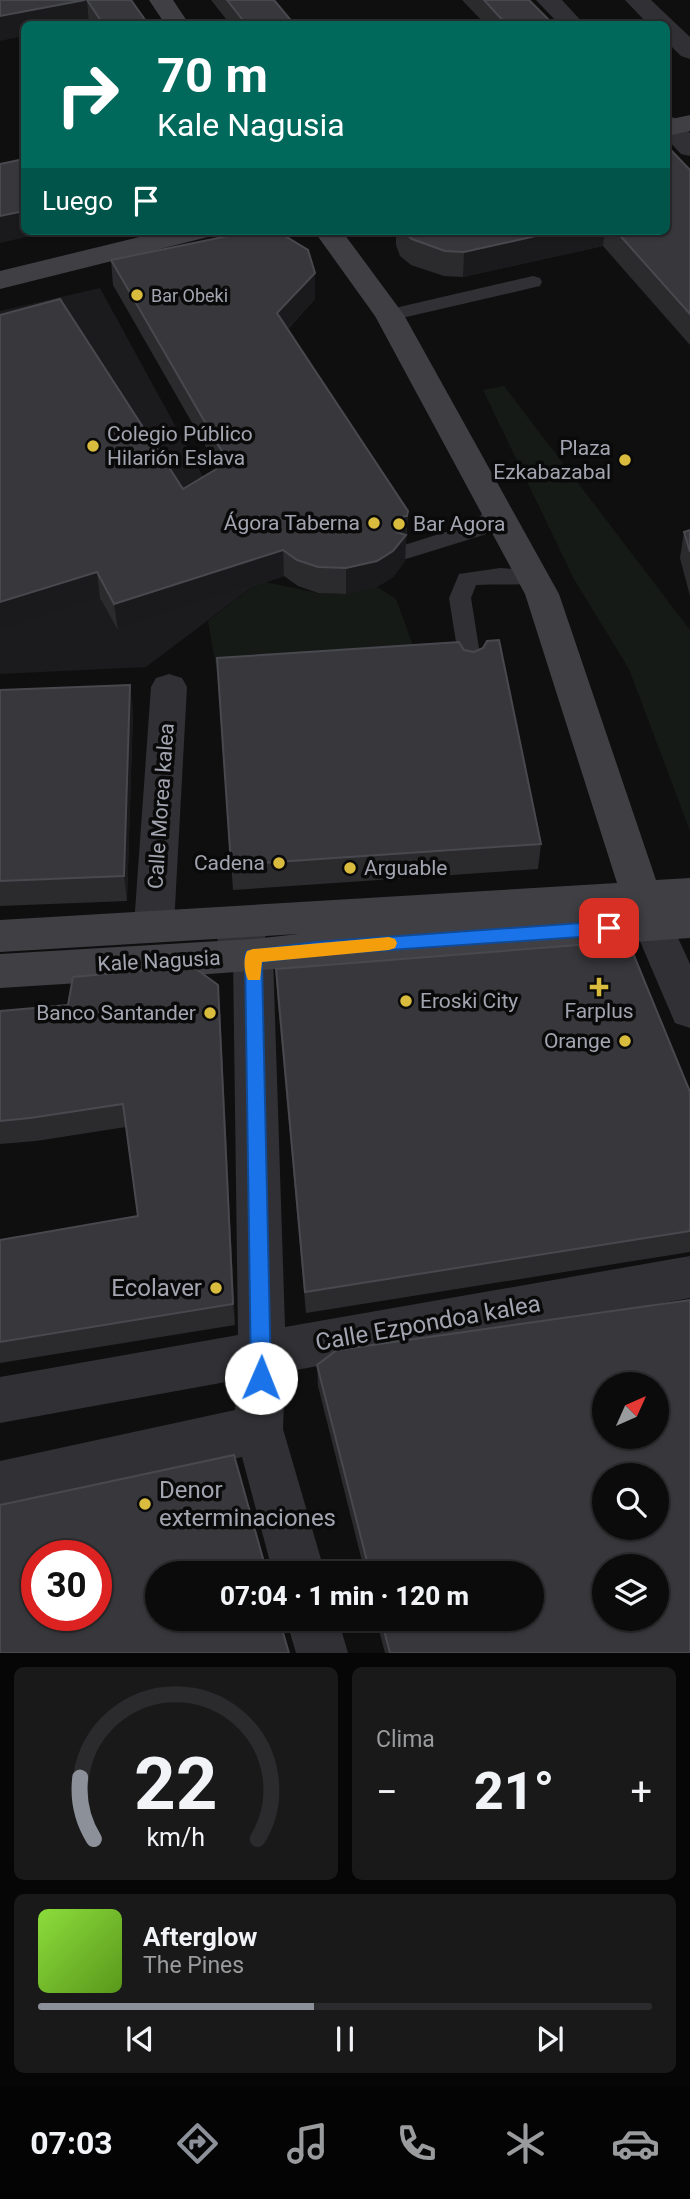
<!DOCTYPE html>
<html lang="es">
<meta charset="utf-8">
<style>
:root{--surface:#0b0b0c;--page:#19191a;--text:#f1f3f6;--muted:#9a9b9d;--line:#2b2b2d;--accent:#8c9099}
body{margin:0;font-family:Roboto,sans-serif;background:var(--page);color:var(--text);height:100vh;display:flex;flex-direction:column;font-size:26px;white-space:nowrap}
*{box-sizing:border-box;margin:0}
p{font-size:23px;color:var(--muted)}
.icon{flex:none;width:38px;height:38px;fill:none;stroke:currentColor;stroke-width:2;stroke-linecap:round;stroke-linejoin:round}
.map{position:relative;height:1653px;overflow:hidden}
.panel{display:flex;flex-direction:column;gap:14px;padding:14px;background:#060607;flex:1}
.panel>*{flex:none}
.banner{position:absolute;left:21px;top:21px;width:649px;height:214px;border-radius:10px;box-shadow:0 2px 5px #0004,0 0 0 2px var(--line);background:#00695c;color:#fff;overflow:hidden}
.needle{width:46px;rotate:45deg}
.fabs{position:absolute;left:592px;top:1372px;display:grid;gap:14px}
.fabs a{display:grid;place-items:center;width:77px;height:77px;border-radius:50%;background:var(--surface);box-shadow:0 2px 5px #0004,0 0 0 2px var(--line);font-size:35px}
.speed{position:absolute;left:21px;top:1540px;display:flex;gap:14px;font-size:35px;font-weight:700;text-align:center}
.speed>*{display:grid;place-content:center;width:91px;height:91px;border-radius:50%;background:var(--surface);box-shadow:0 2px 5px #0004,0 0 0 2px var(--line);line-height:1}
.speed .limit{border:10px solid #d22;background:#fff;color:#111}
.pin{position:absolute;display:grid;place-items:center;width:60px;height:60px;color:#fff;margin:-30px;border-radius:14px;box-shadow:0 4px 10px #0006}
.me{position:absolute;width:77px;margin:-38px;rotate:1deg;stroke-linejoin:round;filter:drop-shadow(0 0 5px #0008)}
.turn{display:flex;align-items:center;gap:24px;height:147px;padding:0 21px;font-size:32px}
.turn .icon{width:91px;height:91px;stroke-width:2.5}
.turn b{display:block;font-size:49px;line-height:60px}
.then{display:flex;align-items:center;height:66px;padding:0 21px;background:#0003;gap:14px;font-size:26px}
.big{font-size:52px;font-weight:800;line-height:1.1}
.panel .tile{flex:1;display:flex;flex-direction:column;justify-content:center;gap:10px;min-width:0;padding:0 24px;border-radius:10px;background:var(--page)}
.panel .dial{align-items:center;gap:0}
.dial svg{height:182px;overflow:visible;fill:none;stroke:var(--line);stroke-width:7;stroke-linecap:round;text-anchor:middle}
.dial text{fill:var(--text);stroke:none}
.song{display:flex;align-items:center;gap:21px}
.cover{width:84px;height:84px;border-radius:10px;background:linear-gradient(135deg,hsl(90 70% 55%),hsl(90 70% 35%))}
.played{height:7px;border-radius:4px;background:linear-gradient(90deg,var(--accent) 45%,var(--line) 45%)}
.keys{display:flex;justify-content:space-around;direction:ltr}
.heat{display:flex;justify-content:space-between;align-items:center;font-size:38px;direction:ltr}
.panel .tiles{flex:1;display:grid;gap:14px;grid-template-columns:1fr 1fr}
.tile:last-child{grid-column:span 2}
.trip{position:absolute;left:145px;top:1561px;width:399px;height:70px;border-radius:35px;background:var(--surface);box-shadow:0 2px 5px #0004,0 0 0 2px var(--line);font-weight:800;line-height:70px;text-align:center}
.tab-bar{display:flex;height:112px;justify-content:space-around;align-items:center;background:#040405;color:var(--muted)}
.tab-bar .icon{width:49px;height:49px}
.tab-bar .selected{color:var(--accent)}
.tab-bar b{font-size:32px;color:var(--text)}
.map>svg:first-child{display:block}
.built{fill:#1b1b1d}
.green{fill:#161a17}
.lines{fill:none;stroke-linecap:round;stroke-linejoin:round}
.lane{fill:#313135;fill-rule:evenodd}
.street{fill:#313135;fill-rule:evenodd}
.secondary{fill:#3f3f44;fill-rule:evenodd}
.wall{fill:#2b2b2e}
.shaded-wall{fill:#1a1a1c}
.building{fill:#38383c;stroke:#48494e;stroke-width:2;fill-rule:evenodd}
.route{fill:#1a73e8;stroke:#114b97;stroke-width:2}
.slow{fill:#f59e0b}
.poi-dot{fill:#d9bc3e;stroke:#0a0a0b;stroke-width:2.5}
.labels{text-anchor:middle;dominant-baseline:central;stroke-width:7;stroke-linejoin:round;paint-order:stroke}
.far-poi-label{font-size:18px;fill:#a2a4af;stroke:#0a0a0b;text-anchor:start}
.poi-label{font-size:21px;fill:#a2a4af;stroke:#0a0a0b;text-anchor:end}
.street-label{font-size:21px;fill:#a2a4af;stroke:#0a0a0b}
.near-poi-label{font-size:24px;fill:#a2a4af;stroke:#0a0a0b;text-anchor:end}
.near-street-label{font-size:24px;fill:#a2a4af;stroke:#0a0a0b}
</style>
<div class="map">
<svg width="690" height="1653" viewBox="0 0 690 1653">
<rect width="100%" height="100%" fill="#0f0f10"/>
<path class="built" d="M100,288L260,581L146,667L0,674V311Z"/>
<path class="green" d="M504,386L690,630V831L629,669L574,579L483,390Z
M260,581L318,593L346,594L377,587L396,599L422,670L219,684L208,621Z"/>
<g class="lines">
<path class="lane" d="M533,276L540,278L542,282L540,286L389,321L380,315L382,311Z
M496,504L503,506L507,511L490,533L406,559L398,557L395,552L398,547L474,523L489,506Z
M500,568L540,571L543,576L540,581C520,587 496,583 476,585L471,598L482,667L479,673L471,675L463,673L460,667L449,598L459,574Z"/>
<path class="street" d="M536,0H562L584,24H559Z
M625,0H651L690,37V59L681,56L667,42V24H648Z
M667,116L676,118L690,133V156L681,154L667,139Z
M169,674L182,678L187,687L174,925L168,936L154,941L140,936L134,925L151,687L156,678Z
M653,909L667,914L690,964V1028L675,1023L633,925L639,914Z
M232,914L261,926L273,956L285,1327L690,1256V1298L285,1372L283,1429L325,1573H273L242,1457L0,1511V1461L235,1410L237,1380L0,1423V1377L238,1335L233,956L230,947L218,941L212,930L218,919Z
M286,1619H338L348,1653H296Z"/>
<path class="secondary" d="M149,0H173L189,24H165Z
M690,115V131L667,136V120Z
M164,231H212L208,237L0,289V271Z
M314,231H342L404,315L559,594L656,880L690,878V938C460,954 230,974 0,988V954L253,939L298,934L0,952V920L617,883L525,594L375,316Z"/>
</g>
<path class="wall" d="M0,0H131L148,24H24Z
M211,0H274L294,24H230Z
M462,0H529L553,24H485Z
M690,170V345L603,246L463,277L444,276L411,265L400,256L396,245V231H667Z
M111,260L315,273V299L288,329L408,511L405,561L393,577L377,587L346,594L318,593L298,586L284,576L118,630L100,598L0,630L183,489L218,468L113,285Z
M690,530V596L680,558L684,532Z
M464,650L474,652L541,844L538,869L233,890L217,658Z
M0,690L133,710L127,901L0,906Z
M276,969L690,1092V1252L306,1313L277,994Z
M220,1009L235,1325L0,1363V1240L138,1216L126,1127L36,1141L0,1144V1011Z
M317,1365L690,1653H385L376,1619H532V1573H365L318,1386Z"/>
<path class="shaded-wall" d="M87,0L89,24H24V36L0,41V16Z
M24,211V231H53L0,243V216Z
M558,231H605L603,246L463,277L464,252Z
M315,273V299L278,339L277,313Z
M407,516L405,561L393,577L377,587L346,594V568L393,525L398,518Z
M283,550L284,576L118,630L114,604Z
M97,572L100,598L0,630V602Z
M130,685L133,710L127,901L124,876Z
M218,985L220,1009L235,1325L233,1304Z"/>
<path class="building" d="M0,0H85L0,16Z
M87,0H131L148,24H103Z
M227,0H274L294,24H246Z
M484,0H529L553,24H506Z
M667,146L690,170V314L616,231H667Z
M24,159V211L0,216V164Z
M252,231L285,236L308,250L315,273L277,313L408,511L407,516L398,518L393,525L396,532L406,535L393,551L377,561L346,568L318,567L297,560L283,550L114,604L97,572L0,602V315L60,299L183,489L228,462L111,260Z
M402,231H558L464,252L445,251L412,239Z
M690,530V552L684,532Z
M499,640L541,844L231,865L217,658L459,642L464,650L474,652L483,648L487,641Z
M130,685L124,876L0,881V690Z
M628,941L690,1092V1231L305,1292L276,969Z
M192,966L218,985L233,1304L0,1342V1240L138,1216L123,1104L30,1118L0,1121V1011L68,1005L73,977Z
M690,1300V1653H390L381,1619H532V1573H370L317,1365L337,1350ZM604,1384H656V1437H604ZM604,1475H656V1528H604ZM604,1566H656V1619H604Z
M234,1455L267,1573H158V1619H279L289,1653H0V1505ZM37,1556H96V1615H37Z"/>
<path class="route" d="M609,921L615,923L618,928L615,933L609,935L316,955L262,962L271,1378L268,1384L261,1387L254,1384L251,1378L245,956L247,951L316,942Z"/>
<path class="slow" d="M389,937L395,939L397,943L395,948L389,950L262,962L260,980H248C244,972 243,959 247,951L253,949Z"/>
<g class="poi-dot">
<circle cx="137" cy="295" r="7"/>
<circle cx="93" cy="446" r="7"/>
<circle cx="625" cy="460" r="7"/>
<circle cx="374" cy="523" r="7"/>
<circle cx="399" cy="524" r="7"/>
<circle cx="279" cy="863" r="7"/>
<circle cx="350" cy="868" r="7"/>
<path d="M595.5 976.5h7v7h7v7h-7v7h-7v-7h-7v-7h7z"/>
<circle cx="406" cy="1001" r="7"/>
<circle cx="210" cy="1013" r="7"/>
<circle cx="625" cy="1041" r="7"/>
<circle cx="216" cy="1288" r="7"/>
<circle cx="145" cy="1504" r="7"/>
</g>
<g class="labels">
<g class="far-poi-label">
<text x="151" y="295">Bar Obeki</text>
</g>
<g class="poi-label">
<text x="107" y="434" text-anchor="start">Colegio Público<tspan x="107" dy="24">Hilarión Eslava</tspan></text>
<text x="611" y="448">Plaza<tspan x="611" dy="24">Ezkabazabal</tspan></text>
<text x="360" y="523">Ágora Taberna</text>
<text x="413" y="524" text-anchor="start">Bar Agora</text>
<text x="265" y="863">Cadena</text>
<text x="364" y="868" text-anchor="start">Arguable</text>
<text x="420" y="1001" text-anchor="start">Eroski City</text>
<text x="599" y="1011" text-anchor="middle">Farplus</text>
<text x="196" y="1013">Banco Santander</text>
<text x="611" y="1041">Orange</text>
</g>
<g class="street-label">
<text transform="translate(161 806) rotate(-86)">Calle Morea kalea</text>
<text transform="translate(159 961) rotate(-3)">Kale Nagusia</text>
</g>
<g class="near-poi-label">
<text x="202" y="1288">Ecolaver</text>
<text x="159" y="1490" text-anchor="start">Denor<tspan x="159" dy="28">exterminaciones</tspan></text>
</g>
<g class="near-street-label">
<text transform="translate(428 1323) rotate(-10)">Calle Ezpondoa kalea</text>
</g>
</g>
</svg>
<div class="fabs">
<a><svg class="needle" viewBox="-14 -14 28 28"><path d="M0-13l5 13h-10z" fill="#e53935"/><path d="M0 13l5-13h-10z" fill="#9a9b9d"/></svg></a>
<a><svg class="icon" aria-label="search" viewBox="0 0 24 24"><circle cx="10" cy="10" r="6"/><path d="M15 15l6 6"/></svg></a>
<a><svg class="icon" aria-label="layers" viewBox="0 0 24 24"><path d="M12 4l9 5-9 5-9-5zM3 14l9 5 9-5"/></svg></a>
</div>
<div class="speed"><div class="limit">30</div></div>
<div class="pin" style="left:609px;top:928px;background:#d93025"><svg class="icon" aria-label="arrive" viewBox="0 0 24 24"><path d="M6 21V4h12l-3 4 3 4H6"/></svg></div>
<svg class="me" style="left:261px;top:1378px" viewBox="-20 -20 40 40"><circle r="19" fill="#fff"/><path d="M0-13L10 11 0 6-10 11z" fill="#1a73e8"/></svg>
<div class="trip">07:04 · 1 min · 120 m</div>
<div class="banner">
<div class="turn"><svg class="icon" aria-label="right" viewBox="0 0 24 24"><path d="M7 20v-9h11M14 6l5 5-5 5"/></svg><div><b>70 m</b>Kale Nagusia</div></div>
<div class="then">Luego<svg class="icon" aria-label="arrive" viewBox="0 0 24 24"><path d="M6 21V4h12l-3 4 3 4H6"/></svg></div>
</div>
</div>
<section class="panel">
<div class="tiles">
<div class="tile dial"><svg viewBox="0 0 100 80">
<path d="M14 69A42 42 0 1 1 86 69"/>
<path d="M14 69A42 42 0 0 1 8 42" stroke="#8c9099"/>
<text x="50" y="56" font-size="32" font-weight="700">22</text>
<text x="50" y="72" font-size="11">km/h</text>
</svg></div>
<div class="tile"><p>Clima</p>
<div class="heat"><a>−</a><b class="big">21°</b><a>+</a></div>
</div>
<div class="tile">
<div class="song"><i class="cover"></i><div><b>Afterglow</b><p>The Pines</p></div></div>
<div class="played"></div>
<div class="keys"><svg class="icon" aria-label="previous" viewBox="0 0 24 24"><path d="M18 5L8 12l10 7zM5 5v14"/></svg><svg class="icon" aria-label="pause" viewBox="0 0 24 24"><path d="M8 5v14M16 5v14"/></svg><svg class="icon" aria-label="next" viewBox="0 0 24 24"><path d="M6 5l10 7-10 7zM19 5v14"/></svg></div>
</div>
</div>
</section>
<nav class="tab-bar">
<b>07:03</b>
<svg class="icon selected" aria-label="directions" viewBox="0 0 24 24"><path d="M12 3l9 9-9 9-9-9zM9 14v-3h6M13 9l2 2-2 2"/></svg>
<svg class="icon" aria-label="music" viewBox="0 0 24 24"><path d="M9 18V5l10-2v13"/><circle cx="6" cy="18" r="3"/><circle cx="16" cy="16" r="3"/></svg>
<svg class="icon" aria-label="phone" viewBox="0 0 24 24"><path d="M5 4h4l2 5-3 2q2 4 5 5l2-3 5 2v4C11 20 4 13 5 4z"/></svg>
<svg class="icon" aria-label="climate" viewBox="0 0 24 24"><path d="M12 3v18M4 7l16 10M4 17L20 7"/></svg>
<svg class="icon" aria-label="car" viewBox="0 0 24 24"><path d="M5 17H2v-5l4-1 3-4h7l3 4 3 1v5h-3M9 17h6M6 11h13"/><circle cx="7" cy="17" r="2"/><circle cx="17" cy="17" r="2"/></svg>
</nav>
